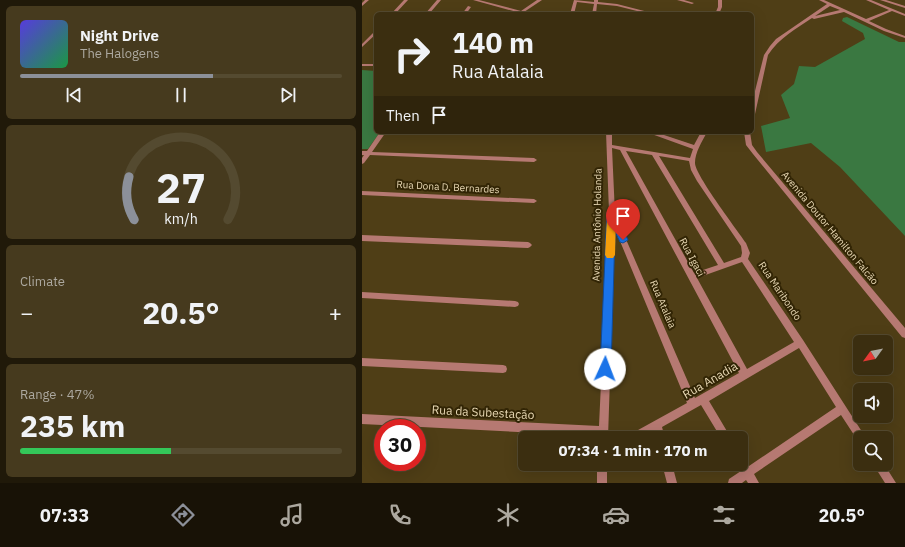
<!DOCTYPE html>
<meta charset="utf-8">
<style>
:root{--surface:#3b2e10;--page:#463a1e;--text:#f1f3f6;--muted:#aca89f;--line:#544a30;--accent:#8c9099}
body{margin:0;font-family:"IBM Plex Sans",sans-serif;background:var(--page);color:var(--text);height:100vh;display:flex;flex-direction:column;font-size:15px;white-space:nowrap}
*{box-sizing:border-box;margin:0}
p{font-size:13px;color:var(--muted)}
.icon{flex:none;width:22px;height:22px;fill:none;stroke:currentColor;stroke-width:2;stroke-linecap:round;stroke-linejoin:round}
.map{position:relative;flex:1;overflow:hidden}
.sheet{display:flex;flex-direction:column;gap:6px;padding:6px;background:#201909;width:362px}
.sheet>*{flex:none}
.hud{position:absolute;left:12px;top:12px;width:380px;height:122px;border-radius:6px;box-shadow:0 4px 16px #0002,0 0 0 1px var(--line);background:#3b2e10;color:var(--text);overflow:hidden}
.needle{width:26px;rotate:237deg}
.buttons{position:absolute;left:491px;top:335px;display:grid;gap:8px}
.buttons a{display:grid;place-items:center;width:40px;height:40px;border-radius:6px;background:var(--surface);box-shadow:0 4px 16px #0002,0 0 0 1px var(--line);font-size:20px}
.speed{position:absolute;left:12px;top:419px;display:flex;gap:8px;font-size:20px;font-weight:700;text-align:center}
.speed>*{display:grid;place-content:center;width:52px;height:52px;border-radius:50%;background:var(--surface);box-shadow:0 4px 16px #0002,0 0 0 1px var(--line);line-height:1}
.speed .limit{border:6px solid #d22;background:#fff;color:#111}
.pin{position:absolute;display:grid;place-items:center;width:34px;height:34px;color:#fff;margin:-41px -17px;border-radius:50% 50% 50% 0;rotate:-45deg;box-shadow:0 0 4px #0007}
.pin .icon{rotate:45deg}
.me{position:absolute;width:44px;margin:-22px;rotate:2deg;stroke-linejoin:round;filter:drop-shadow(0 0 3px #0008)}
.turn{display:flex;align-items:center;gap:14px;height:84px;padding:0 12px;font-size:18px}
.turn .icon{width:52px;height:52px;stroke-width:2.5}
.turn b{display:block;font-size:28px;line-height:34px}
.then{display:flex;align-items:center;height:38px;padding:0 12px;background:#0003;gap:8px;font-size:15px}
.big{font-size:30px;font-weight:800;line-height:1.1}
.sheet .card{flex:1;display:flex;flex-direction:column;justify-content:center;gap:6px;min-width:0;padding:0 14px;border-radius:6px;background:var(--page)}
.sheet .dial{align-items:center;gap:0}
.dial svg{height:104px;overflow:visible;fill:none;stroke:var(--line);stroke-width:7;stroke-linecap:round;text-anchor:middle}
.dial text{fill:var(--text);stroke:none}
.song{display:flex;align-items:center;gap:12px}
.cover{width:48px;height:48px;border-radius:6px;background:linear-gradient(135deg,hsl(250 70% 55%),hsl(140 70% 35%))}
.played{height:4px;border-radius:2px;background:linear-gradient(90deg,var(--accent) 60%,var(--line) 60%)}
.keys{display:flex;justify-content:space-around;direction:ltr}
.heat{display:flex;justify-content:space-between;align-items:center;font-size:22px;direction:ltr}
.charge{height:6px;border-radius:3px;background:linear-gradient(90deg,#34c759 47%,var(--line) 0)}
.trip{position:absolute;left:156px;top:431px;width:230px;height:40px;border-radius:6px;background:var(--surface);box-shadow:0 4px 16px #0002,0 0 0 1px var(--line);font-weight:800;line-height:40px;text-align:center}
.tabs{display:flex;height:64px;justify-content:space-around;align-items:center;background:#181206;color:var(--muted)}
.tabs .icon{width:28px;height:28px}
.tabs .active{color:var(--accent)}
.tabs b{font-size:18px;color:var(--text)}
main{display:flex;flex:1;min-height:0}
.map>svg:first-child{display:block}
.green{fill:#3a7841}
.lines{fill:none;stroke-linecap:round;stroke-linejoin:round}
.minor{fill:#b67972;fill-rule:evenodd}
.route{fill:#1a73e8;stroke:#114b97}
.slow{fill:#f59e0b}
.labels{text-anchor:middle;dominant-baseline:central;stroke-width:4;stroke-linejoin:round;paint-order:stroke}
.street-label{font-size:10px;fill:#e8d8b4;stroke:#322505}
.near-street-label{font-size:12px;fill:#e8d8b4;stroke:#322505}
</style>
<main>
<section class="sheet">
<div class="card">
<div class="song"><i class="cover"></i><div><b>Night Drive</b><p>The Halogens</p></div></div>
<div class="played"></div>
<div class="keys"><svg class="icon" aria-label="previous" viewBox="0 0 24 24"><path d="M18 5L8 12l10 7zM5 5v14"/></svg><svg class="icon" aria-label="pause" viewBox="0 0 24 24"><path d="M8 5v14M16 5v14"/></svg><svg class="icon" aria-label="next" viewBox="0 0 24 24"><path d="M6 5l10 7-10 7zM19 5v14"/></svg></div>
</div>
<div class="card dial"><svg viewBox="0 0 100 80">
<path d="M14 69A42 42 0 1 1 86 69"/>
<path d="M14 69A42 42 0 0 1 10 36" stroke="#8c9099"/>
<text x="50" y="56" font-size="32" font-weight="700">27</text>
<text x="50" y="72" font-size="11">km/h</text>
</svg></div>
<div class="card"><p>Climate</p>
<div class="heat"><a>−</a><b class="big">20.5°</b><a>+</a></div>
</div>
<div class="card"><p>Range · 47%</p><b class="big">235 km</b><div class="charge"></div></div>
</section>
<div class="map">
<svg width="543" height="483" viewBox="0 0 543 483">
<rect width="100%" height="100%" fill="#4f3e16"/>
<path class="green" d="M485,17L537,42H543V236L478,167L449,143L404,152L399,126L428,118L419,95L432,84L437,66L453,67L503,39L501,33L480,21L481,18Z
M0,70L14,71V132H18L6,149H0Z"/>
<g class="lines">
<path class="minor" d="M3,0H7L0,6V3Z
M42,0H46L33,14H29Z
M75,0H79L67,14H63Z
M111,0H117L159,11L175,0H180L162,12L169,14H162Z
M212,0L232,2V0H236V2L255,4L294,14H287L255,6L235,4L234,14H230L232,4L215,2L212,14H208Z
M315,0H322L332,3L330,4Z
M356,0H360V7L357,14H353L356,7Z
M457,0H462L504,19L527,10L504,0H509L543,14V16L530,11L507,21L524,29L543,36V38L522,31L482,12L452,19L450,18C434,29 417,38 406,55L393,114L390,116V103L402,55L408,46L414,39L465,4ZM468,6L478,10L453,16Z
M518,0H524L543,6V8Z
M106,6L109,7L104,14H100Z
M13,31H14V34L0,47V44Z
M0,64H14V66H0Z
M18,132H24L10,152L172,158L175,160L172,162L8,155L2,163L0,164V158L2,155H0V151H5Z
M244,132H250V145L328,158L331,149L284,132H293L332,145L339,132H345C340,142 333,152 333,163C333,175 376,231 384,243L388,253L386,259L441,340L504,438H498V442L496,441L479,415L392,474L397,483H386L384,480L380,483H366L367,479L379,471L375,464H379V457L383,458L387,466L474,407L437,348L347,401L369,438H359L339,405L300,427L303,438H293L292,431L280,438H265L267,435L325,403L253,229L246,438H236V436L0,424V414L237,426L247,212ZM250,148L258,150L377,373L333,398L253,214ZM264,151L290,155L356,265L332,273ZM297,156L327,161L329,170L335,181L379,246L380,253L379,257L362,263ZM380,262L432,342L385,369L335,278Z
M382,132H388L390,145L395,152L543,328V338L540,337L391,154L384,145Z
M0,191L172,199L175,201L172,203L0,195Z
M0,235L166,242L168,243L170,245L168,247L166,248L0,241Z
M0,292L153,301L156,302L157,304L156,306L153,307L0,298Z
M0,358L141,365L144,366L145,369L144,372L141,373L0,366Z
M235,464H245V483H235Z
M300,464H310L315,483H305Z
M511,464H522L534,483H523Z"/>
</g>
<path class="route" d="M250,209L254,212L266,240L261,243L258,242L253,232L249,369L247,372L243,374L239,372L238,369L245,212Z"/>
<path class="slow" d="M249,215L254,218L253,255L251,258H245L243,255L245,218Z"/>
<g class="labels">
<g class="street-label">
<text transform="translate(86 187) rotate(3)">Rua Dona D. Bernardes</text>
<text transform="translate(235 225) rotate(-89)">Avenida Antônio Holanda</text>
<text transform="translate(468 228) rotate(50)">Avenida Doutor Hamilton Falcão</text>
<text transform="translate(330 257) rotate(62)">Rua Igaci</text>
<text transform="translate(418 291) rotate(56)">Rua Maribondo</text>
<text transform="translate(301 304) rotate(67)">Rua Atalaia</text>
</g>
<g class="near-street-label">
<text transform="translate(348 380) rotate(-30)">Rua Anadia</text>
<text transform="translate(121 412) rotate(3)">Rua da Subestação</text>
</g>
</g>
</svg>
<div class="buttons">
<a><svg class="needle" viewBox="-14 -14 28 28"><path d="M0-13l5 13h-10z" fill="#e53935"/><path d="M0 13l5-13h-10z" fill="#aca89f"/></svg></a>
<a><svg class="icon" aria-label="sound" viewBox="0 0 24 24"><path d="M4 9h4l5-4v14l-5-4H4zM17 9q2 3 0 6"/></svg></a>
<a><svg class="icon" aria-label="search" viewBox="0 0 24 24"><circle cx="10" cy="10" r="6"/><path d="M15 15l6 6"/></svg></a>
</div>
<div class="speed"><div class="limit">30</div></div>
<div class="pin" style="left:261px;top:240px;background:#d93025"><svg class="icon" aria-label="arrive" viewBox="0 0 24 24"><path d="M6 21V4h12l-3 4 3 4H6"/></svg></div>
<svg class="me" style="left:243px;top:369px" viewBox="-20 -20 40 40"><circle r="19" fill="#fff"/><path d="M0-13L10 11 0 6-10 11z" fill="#1a73e8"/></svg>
<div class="trip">07:34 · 1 min · 170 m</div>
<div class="hud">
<div class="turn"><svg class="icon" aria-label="right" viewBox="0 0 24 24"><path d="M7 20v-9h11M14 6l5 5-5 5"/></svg><div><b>140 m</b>Rua Atalaia</div></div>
<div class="then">Then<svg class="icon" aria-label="arrive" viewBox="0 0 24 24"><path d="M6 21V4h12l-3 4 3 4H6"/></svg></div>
</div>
</div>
</main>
<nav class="tabs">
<b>07:33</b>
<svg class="icon active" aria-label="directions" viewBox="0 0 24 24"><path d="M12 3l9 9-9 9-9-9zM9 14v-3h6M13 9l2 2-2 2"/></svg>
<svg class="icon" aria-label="music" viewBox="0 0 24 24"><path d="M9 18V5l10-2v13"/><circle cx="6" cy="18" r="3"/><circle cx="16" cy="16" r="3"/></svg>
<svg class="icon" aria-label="phone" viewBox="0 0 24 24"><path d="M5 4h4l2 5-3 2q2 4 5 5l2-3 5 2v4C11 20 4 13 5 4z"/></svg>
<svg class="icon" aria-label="climate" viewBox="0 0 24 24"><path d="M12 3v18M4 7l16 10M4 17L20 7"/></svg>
<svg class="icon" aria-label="car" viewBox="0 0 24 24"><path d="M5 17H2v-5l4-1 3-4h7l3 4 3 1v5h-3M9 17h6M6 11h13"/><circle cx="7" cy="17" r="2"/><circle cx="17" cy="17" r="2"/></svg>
<svg class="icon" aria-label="filters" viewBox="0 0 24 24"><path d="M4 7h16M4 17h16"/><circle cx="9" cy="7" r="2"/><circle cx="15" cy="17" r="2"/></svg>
<b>20.5°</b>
</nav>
